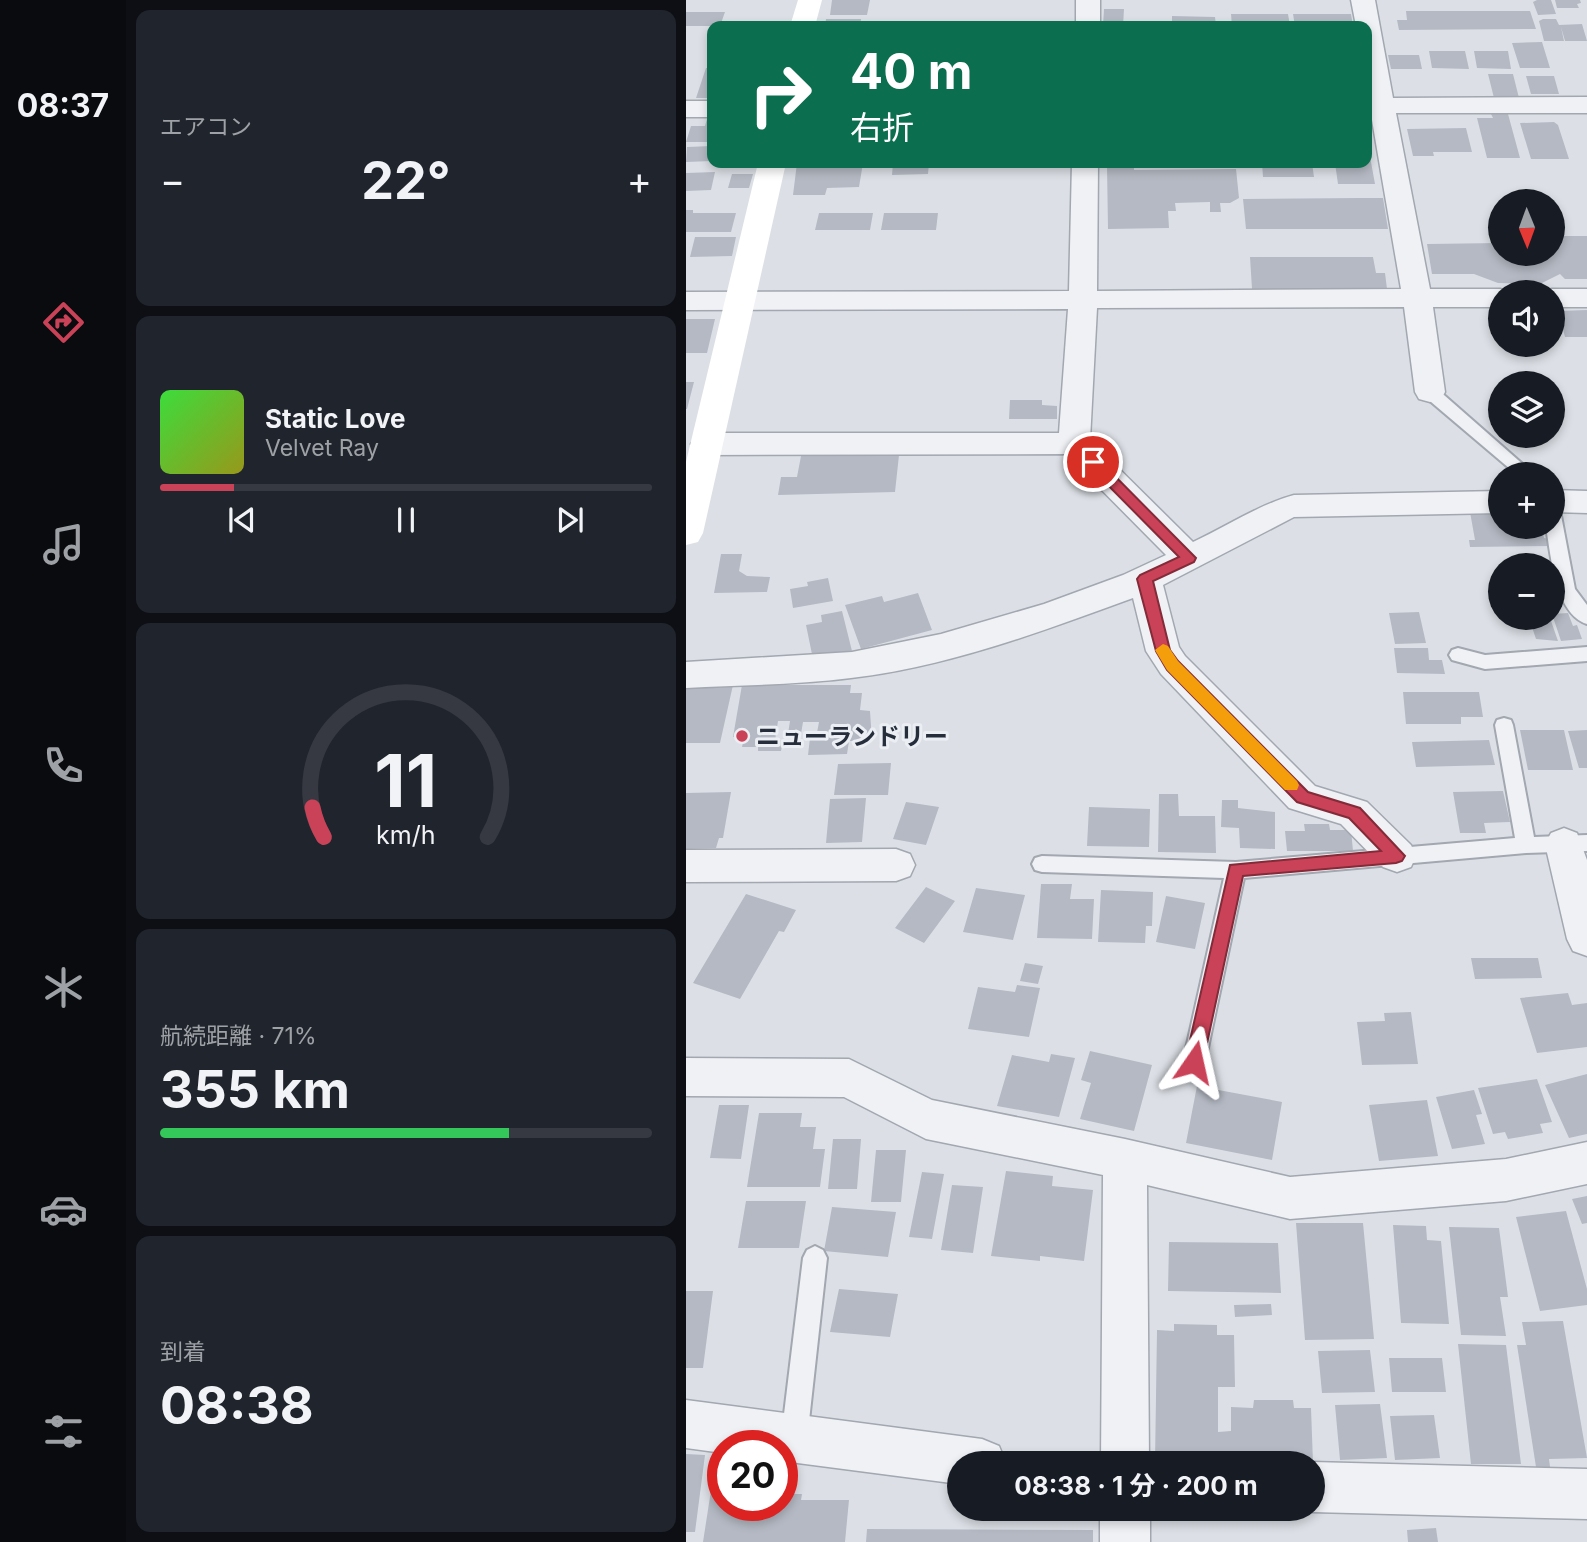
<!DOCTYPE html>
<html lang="ja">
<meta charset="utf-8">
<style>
:root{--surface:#171b24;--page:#20242c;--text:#f1f3f6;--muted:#9ea1a6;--line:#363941;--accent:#ca4257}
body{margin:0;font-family:Inter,"Noto Sans JP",sans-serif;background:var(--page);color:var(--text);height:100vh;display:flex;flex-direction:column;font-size:26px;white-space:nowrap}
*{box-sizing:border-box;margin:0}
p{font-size:23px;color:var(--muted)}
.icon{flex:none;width:38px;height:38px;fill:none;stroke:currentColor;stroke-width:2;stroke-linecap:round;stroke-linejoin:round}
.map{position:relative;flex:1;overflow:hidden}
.sheet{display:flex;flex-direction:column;gap:10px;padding:10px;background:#0d0f14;width:560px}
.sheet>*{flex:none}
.top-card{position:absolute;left:21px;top:21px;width:665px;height:147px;border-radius:14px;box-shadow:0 4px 10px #0003;background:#0b6e4f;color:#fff;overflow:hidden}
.needle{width:46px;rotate:179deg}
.controls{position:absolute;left:802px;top:189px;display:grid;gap:14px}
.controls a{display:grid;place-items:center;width:77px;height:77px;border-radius:50%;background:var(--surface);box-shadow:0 4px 10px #0003;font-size:35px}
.speed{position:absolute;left:21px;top:1430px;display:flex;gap:14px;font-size:35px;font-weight:700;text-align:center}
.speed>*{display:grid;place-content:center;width:91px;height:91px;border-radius:50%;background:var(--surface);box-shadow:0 4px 10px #0003;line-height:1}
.speed .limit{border:10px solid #d22;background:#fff;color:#111}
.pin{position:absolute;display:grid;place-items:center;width:60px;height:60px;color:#fff;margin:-30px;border:4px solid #fff;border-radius:50%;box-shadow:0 2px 7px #0007}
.me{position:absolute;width:77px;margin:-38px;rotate:11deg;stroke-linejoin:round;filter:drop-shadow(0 0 5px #0008)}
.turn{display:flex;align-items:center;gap:24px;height:147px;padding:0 28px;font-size:32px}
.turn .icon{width:91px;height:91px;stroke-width:2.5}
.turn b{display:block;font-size:49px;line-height:60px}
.big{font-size:52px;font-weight:700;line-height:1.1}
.sheet .widget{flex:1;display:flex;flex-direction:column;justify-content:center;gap:10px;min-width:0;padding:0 24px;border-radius:14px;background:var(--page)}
.sheet .dial{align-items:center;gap:0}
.dial svg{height:182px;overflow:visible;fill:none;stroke:var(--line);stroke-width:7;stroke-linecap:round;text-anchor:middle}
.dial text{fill:var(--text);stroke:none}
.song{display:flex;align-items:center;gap:21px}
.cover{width:84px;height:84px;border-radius:10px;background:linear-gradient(135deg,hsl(120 70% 55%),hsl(60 70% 35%))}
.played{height:7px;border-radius:4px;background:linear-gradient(90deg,var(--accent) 15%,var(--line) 15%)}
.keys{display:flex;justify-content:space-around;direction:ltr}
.heat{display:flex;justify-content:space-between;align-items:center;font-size:38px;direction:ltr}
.charge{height:10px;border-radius:5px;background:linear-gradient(90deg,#34c759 71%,var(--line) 0)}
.trip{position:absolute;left:261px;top:1451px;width:378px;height:70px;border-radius:35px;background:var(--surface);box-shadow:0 4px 10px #0003;font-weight:700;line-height:70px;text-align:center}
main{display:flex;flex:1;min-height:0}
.dock{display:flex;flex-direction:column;width:126px;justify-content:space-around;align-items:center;background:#090b0e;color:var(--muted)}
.dock .icon{width:49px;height:49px}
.dock .on{color:var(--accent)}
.dock b{font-size:32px;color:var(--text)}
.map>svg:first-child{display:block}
.building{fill:#b4b9c3}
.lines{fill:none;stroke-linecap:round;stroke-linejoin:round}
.lane-casing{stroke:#a2a7b0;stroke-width:4}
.street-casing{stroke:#a2a7b0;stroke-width:3}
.lane{fill:#eff1f5;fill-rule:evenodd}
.street{fill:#eff1f5;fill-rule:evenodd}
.secondary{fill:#fff;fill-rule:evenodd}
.route{fill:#ca4257;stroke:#832b39;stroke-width:2}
.slow{fill:#f59e0b}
.poi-dot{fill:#ca4257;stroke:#ebeff4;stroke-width:2.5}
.labels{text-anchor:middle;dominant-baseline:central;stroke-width:6;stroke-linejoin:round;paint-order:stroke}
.poi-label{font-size:24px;font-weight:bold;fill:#262e3c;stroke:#ebeff4;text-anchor:start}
</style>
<main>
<nav class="dock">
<b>08:37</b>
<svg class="icon on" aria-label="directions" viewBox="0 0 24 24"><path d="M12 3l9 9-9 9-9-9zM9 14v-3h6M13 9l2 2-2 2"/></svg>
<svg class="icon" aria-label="music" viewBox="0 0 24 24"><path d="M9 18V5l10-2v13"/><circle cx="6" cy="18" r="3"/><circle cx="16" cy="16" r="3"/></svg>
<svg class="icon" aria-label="phone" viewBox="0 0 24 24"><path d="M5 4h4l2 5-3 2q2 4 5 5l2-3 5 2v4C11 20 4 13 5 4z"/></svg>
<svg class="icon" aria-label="climate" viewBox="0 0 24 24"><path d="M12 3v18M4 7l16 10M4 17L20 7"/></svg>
<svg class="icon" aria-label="car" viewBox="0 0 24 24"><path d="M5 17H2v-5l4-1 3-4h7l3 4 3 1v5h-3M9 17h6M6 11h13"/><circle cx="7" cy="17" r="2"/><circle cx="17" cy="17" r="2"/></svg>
<svg class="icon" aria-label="filters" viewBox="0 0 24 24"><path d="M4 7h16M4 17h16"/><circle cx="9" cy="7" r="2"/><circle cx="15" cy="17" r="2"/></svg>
</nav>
<section class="sheet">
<div class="widget"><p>エアコン</p>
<div class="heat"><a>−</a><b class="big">22°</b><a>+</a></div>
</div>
<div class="widget">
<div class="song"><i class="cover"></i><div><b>Static Love</b><p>Velvet Ray</p></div></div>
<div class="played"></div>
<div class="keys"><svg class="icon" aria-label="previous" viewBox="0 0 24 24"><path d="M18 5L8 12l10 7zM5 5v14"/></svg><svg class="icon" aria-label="pause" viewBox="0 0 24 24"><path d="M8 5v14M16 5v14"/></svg><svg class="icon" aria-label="next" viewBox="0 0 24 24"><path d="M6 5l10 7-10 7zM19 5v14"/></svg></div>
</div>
<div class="widget dial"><svg viewBox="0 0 100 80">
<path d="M14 69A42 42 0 1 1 86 69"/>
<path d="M14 69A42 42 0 0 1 9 56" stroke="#ca4257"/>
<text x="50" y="56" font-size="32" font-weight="700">11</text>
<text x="50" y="72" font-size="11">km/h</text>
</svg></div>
<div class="widget"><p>航続距離 · 71%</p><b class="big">355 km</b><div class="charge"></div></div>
<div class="widget"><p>到着</p><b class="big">08:38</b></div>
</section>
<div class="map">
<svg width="901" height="1542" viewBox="0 0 901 1542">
<rect width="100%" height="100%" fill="#dce0e6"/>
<path class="building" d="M146,0H184L181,15H144Z
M851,0H865L870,14L852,15L847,2Z
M869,0H894L895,3L891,4L893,8H871Z
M418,9H438L437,26H417Z
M720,11H844L850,29L713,30L711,20H721Z
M0,12H39L34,26H0Z
M545,14H602L604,26H546Z
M607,14H665L667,26H609Z
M486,16L529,17L530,26H486Z
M140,19H175L174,26H139Z
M857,19H870L873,25L896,24L901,41H879L875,27L878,41H858L853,21Z
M856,42L864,68H834L826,43Z
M743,51H779L783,69L746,68Z
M788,51H822L825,69L791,68Z
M702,55H733L736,69H705Z
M20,68H26V98H10Z
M802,74H827L833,98H808Z
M840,76H868L873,94H845Z
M805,114H822L834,158H801L791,118H807Z
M21,119H26V139L22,142H0L5,126H19Z
M868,122L872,125L883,159H845L834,123Z
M780,128L786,152H747L748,156H727L721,129Z
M26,146V161L0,162L1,147Z
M681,151H683L689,184H652L649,163H681Z
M111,163H177L173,187L141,188L139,195H107Z
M207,163H243L242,174L206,175Z
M576,163H626L628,177H577Z
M421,166H448V170L550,169L553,198L544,203H534L535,212H524V202L489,203L490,211H482L483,228L422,229Z
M29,172L25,190L0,191V173Z
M46,174H67L63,188H42Z
M673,198H697L702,229H560L557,199Z
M0,210H7V213H50L45,232H0Z
M133,213H187L184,230H129Z
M198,213H252L250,230H195Z
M866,236H901V279H879L874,274L854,284L812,283L788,274H746L741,244L814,243V254H866Z
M9,237H50L46,256L4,257Z
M564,257H687L690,273H699L701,289H566Z
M901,310V337H879L872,311Z
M0,319H29L21,353H0Z
M0,382H8L1,409H0Z
M324,400H356V405L371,406V419H323Z
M213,455L209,492L92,495L95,477H111L115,456Z
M784,512H814V527H856L858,538L864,539L866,546L784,547L783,540H789Z
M35,554H56L53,571L61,576L84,577L81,592L28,593Z
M142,578L147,601L107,608L104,589L122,586L121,582Z
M232,593L246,630L175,649L159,605L196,596L198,602Z
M156,611L166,651L127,659L120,625L136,622L135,615Z
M733,612L740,643L709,644L703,613Z
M882,613L887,626L891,625L896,639L875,641L866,614Z
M848,618H864L872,641L850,639L844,621L849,620Z
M708,648H742L743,660H756L759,674L711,673Z
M25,685H47L34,743H0V688H24Z
M56,685H165L164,693H176L174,710L184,711L186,741H163L161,754L122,755L124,738H130L133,722H117L115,734H102L104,721H92L89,741L97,740L95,751H72V747H56L58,737H47Z
M717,692H793L797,717H775V724H720Z
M834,730H878L887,770H842Z
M901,730V768H893L882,731Z
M803,740L809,765L730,767L726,742Z
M205,763L202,795H148L152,764Z
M817,791L824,822L798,823L800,833H774L767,792Z
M45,792L37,838H33L30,848L0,849V793Z
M473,794H492L493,816H529L530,853L472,852Z
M180,798L176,842L140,843L144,799Z
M536,800H552V808L589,812V849L554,848L553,828L535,827Z
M220,802L253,807L240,845L207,839Z
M403,807L464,809L463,847L401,846Z
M618,824H643L644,830H665L667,851H601L599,831H619Z
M355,884H386L384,899H408L406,939L351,938Z
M240,887L269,901L238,943L209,928Z
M290,888L339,895L327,940L277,932Z
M415,890L467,892L466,926H460L459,943L412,942Z
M60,894L110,910L98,932L93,931L54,999L7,983Z
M480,896L519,903L509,949L470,942Z
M785,958H852L856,978L789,979Z
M339,963L357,966L352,984L334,981Z
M331,985L354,988L343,1037L282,1029L292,987L329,992Z
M882,993L886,1005L901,1003V1047L851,1053L834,998Z
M725,1012L732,1064L676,1065L671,1022L699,1021L698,1013Z
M404,1051L466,1065L448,1131L394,1119L405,1083L395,1080Z
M365,1054L389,1058L373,1117L311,1106L326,1055L363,1062Z
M901,1074V1134L883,1138L859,1085Z
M851,1079L866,1122L854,1124L857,1133L822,1139L819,1132L807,1134L792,1088Z
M511,1086L596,1102L586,1160L500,1143Z
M788,1090L796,1114L790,1115L799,1144L766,1149L750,1097Z
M741,1100L752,1156L693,1161L683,1105Z
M33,1105H63L55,1159L24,1158Z
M73,1113H116L114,1127H130L127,1149H139L134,1187H61Z
M147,1139H175L171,1189H142Z
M190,1150H220L215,1202H185Z
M320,1171L367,1176L366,1186L407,1190L398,1261L354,1256V1261L305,1256Z
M236,1172L258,1174L246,1239L223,1237Z
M266,1185L297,1187L287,1253L255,1250Z
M901,1196V1223L896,1224L886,1199Z
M60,1201H120L113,1248H52Z
M146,1207L210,1212L202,1257L138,1251Z
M880,1211L901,1289V1305L854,1311L830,1217Z
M610,1223H677L688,1339L619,1340Z
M707,1225L740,1226L741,1240L755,1241L763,1324L715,1323Z
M763,1227L813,1228L822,1297H814L820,1336L775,1335Z
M483,1242L592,1243L595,1293L482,1291Z
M153,1289L212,1294L204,1337L144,1332Z
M0,1291H27L17,1368H0Z
M585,1304L586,1315L549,1317L548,1305Z
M877,1321L901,1458L863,1459L864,1467H850L831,1345H840L836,1322Z
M488,1324L531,1325V1335H548L549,1387H532V1432L545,1431V1407L567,1408L568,1400H607L608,1408H625L627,1463L469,1462L471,1330L488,1331Z
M772,1344L820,1345L835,1464H785Z
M684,1350L689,1392L636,1393L632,1351Z
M703,1358H756L760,1392H706Z
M694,1404L701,1458L654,1460L649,1405Z
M748,1415L754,1458L709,1460L704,1416Z
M0,1454L19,1455L9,1532H0Z
M26,1484H37V1505H96V1494H116L115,1500H163L159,1542H17Z
M750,1528L752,1542H722L721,1530Z
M181,1529L407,1530V1542H180Z"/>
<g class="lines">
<g class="lane-casing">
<path id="lane" d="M744,387L750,388L848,474H830L738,396L736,392L738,388Z
M866,504L874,510L889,589L901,605V624C869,614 865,555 860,527H866Z
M901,647V661L799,669L766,660L763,655L766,650L772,648L799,655Z
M818,718L825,720L827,725L848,837L901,835V851L840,853L558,878L519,1062L516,1069L508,1072L500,1069L497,1062L538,878L356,872L349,870L346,864L349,858L356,856L550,862L829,838L809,725L811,720Z
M129,1246L137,1250L141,1258L121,1439L117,1448L108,1452L99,1448L95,1439L117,1258L121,1250Z"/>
</g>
<g class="street-casing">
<path id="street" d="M390,0H414V26H390Z
M665,0H689L707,98L901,97V113H710L744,289H814L824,292H814V307H747L759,392L755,399L744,402L733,399L729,392L718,307L411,308L404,440L507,542C541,526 572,505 608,495L814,491V513L608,517L477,585L493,647L499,656L629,786L681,802L725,845L730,856L725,867L711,872L697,867L655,824L603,808L475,674L460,651L447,598C357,631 261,667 165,678C111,685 55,685 0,688V662L166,652L255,634L358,604L437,575L480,555L380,454L21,455L10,451L5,444L10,437L21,433H373L382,309L0,310V292L383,291L386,163H412L411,291L715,289L685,114H681V26H670Z
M0,101H26V117H0Z
M866,289H901V307H866V292H856Z
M866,490L901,491V513L866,512Z
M878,828L891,833L901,860V956L887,951L881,939L859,844L865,833Z
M210,849L224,854L229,865L224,876L210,881L0,882V850Z
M0,1058L163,1059L246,1100L439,1139L604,1177L820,1159L901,1142V1184L820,1201L604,1219L461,1185L463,1463H415L417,1175L240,1139L158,1097L0,1096Z
M0,1400L296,1439L313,1446L320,1463H273V1484L96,1461V1446H37V1453L0,1448Z
M626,1462L901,1469V1519L626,1512L619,1508H626Z
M414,1508H464V1542H414Z"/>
</g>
<use href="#lane" class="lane"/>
<use href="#street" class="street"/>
<path class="secondary" d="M112,0H136L129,26H104Z
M72,163H100L17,533L12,542L0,545V462Z"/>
</g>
<path class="route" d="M407,458L412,459L510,558L508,562L467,581L484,650L492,661L622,792L674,808L719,856L716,861L710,863L557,876L517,1062L515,1068L508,1070L502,1068L499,1062L544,865L695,851L663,818L611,802L481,670L470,651L451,579L454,575L493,557L402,465V459Z"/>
<path class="slow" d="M477,644L482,646L492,661L611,781L613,785L611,790H599L481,670L469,650Z"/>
<circle class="poi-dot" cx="56" cy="736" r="7"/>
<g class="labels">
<g class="poi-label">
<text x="70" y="736">ニューランドリー</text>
</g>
</g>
</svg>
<div class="controls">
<a><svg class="needle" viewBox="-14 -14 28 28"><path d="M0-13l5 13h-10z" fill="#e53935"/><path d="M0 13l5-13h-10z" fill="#9ea1a6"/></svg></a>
<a><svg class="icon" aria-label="sound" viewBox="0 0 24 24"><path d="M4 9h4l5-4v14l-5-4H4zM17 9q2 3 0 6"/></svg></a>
<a><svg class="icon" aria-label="layers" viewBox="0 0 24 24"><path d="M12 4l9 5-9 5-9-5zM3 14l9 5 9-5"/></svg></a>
<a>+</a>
<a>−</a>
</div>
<div class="speed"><div class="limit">20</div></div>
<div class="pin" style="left:407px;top:462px;background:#d93025"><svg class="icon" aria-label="arrive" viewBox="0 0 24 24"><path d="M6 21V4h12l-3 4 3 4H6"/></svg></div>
<svg class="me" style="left:508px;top:1062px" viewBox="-20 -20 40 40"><path d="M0-17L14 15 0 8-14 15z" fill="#ca4257" stroke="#fff" stroke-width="4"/></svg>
<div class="trip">08:38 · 1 分 · 200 m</div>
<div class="top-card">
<div class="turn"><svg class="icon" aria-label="right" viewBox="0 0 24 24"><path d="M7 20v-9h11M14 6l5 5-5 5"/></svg><div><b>40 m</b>右折</div></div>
</div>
</div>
</main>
